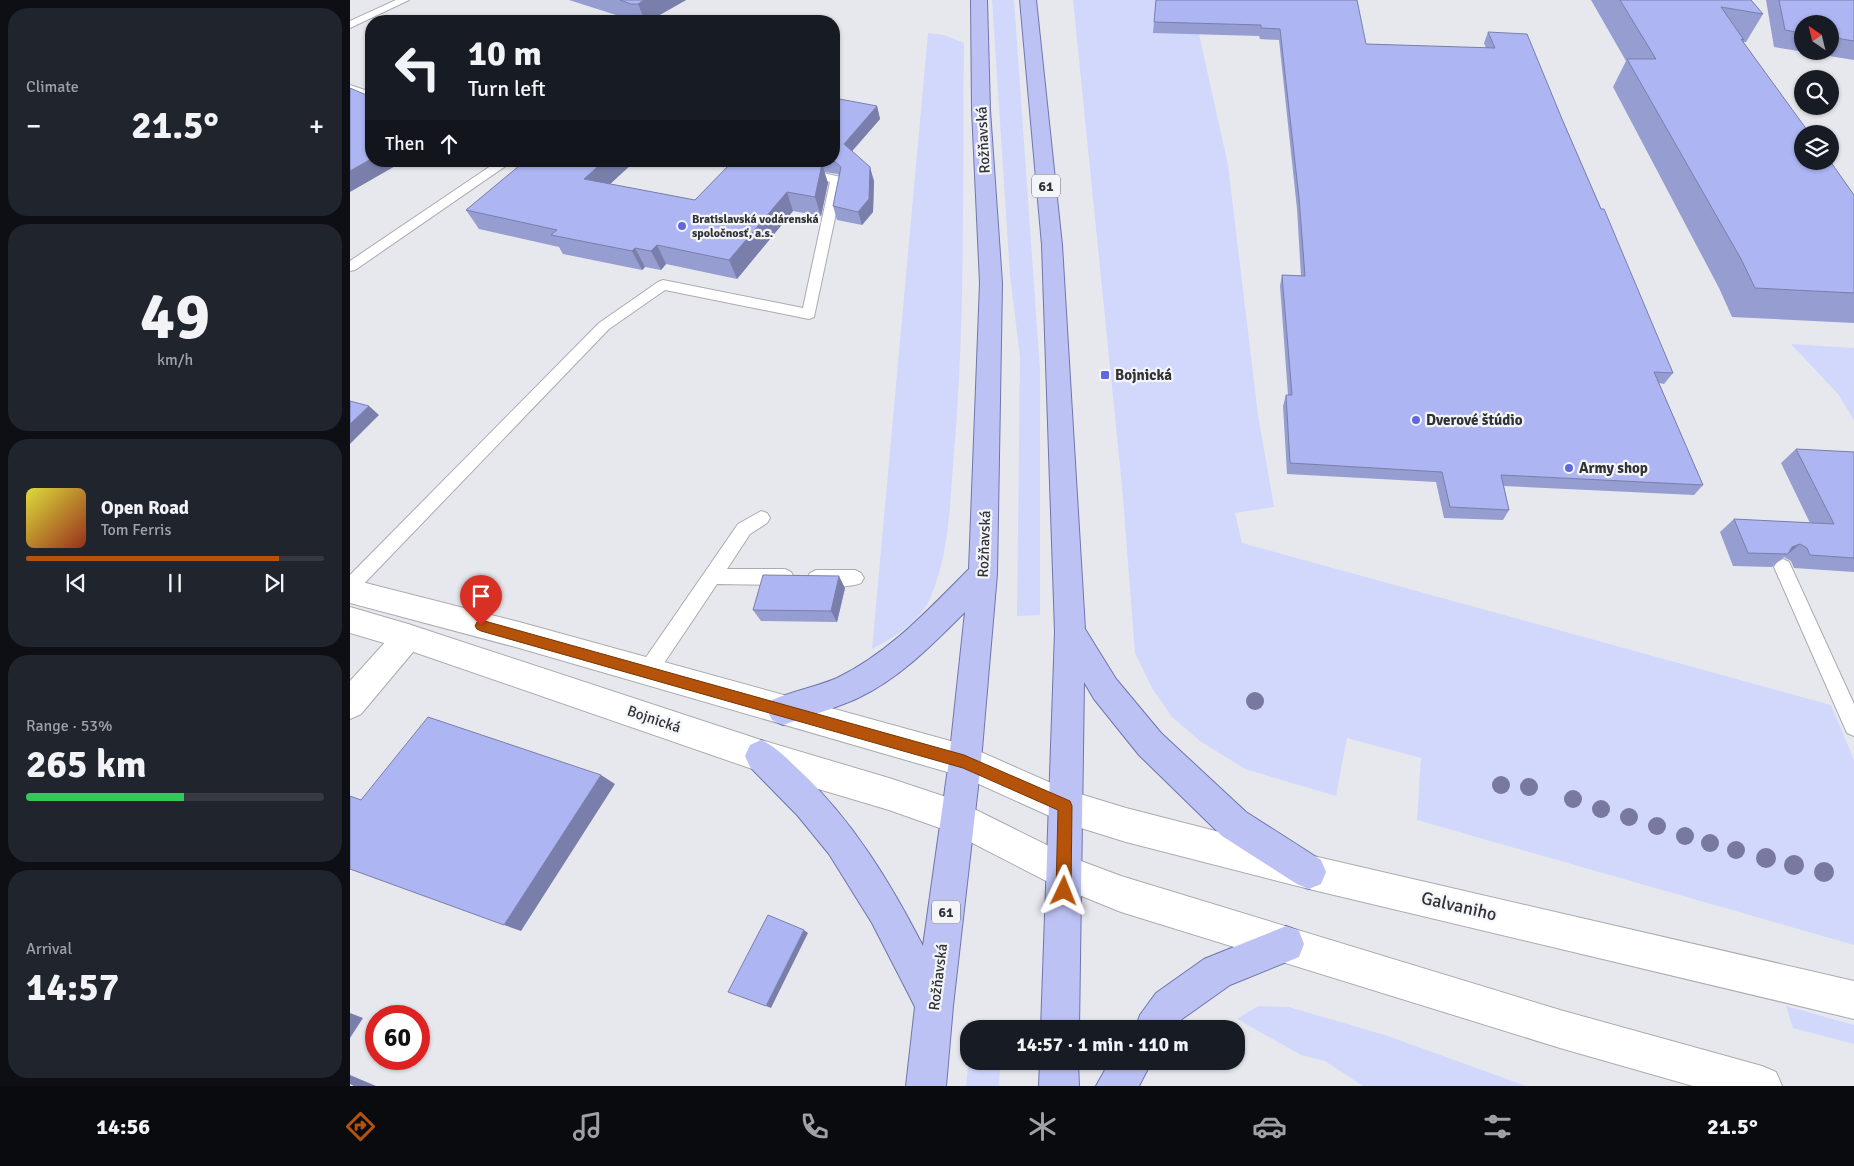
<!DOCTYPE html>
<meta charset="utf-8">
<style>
:root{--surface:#171b24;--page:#20242c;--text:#f1f3f6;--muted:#9ea1a6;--line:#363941;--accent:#b45309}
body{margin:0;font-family:Signika,sans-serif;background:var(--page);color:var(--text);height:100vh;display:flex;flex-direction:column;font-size:19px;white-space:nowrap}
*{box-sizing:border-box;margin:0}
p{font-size:16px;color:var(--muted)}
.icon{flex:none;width:28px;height:28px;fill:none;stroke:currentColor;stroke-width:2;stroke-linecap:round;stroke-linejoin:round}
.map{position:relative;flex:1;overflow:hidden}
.panel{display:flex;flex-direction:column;gap:8px;padding:8px;background:#0d0f14;width:350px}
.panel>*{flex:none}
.banner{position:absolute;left:15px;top:15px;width:475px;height:152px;border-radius:20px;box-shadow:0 1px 4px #0004;background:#171b24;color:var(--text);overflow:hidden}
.needle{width:32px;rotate:325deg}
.tools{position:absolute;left:1444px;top:15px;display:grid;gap:10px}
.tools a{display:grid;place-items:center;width:45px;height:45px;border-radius:50%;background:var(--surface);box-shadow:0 1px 4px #0004;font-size:25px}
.speed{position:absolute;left:15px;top:1005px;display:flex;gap:10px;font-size:25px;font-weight:700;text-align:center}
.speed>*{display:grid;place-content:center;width:65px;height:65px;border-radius:50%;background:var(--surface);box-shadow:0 1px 4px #0004;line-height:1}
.speed .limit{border:8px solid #d22;background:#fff;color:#111}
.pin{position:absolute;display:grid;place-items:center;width:42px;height:42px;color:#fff;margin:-51px -21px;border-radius:50% 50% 50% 0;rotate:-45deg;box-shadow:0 0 5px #0007}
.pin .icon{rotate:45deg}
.me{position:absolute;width:55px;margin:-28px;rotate:2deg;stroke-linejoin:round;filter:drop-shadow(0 0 4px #0008)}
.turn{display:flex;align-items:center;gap:18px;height:105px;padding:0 20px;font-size:22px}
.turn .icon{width:65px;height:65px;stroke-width:2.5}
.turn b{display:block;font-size:35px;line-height:42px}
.then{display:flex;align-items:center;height:48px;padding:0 20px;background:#0003;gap:10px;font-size:19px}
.big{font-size:38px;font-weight:800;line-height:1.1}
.panel .widget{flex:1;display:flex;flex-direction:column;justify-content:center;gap:8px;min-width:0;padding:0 18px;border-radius:20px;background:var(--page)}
.panel .dial{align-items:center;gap:0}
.dial b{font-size:65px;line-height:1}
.song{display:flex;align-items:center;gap:15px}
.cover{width:60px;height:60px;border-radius:8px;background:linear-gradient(135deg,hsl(60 70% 55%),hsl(10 70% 35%))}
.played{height:5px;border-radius:2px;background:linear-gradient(90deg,var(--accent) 85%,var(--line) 85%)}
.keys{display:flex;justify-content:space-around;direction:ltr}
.heat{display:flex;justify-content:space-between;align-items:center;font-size:28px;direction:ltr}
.charge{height:8px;border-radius:4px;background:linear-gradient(90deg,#34c759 53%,var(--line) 0)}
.trip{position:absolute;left:610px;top:1020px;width:285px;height:50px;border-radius:20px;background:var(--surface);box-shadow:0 1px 4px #0004;font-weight:800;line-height:50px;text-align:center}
.dock{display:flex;height:80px;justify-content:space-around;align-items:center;background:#090b0e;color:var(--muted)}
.dock .icon{width:35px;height:35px}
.dock .active{color:var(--accent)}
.dock b{font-size:22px;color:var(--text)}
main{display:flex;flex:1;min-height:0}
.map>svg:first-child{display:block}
.green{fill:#d1d8fc}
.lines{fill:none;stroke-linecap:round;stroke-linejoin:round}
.service-casing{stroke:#aaabb0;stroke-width:2}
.minor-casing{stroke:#aaabb0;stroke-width:2}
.secondary-casing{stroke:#aaabb0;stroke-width:2}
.primary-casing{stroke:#6f76ab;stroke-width:2}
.service{fill:#fff;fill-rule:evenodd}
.minor{fill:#fff;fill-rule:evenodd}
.secondary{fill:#fff;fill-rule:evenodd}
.primary{fill:#bcc2f3;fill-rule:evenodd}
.tree{fill:#7978a0}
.wall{fill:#959dd1;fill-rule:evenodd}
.shaded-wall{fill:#797faa}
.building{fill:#adb6f3;stroke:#797faa}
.route{fill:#b45309;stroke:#753606}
.poi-dot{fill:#6267df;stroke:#f4f5fa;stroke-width:2}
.labels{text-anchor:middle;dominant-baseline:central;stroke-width:4.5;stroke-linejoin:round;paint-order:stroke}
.far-poi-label{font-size:12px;font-weight:bold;fill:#313234;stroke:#f4f5fa;text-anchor:start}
.shield{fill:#f4f5fa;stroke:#6c6c6f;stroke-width:1}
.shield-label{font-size:14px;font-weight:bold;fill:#313234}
.street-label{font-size:15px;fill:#313234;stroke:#f4f5fa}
.poi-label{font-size:15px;font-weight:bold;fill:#313234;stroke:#f4f5fa;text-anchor:start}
.near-street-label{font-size:18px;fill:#313234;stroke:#f4f5fa}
</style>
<main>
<section class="panel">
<div class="widget"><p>Climate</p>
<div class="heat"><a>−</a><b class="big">21.5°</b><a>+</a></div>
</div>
<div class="widget dial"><b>49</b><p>km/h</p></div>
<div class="widget">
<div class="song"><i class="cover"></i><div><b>Open Road</b><p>Tom Ferris</p></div></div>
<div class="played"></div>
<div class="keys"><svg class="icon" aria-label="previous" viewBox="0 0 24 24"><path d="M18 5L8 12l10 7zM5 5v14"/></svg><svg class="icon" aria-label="pause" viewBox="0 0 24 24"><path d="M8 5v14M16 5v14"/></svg><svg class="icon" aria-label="next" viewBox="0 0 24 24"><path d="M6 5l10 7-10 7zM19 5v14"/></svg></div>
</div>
<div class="widget"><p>Range · 53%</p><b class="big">265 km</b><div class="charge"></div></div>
<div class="widget"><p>Arrival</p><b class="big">14:57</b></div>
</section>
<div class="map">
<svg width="1504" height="1086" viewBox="0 0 1504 1086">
<rect width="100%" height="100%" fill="#e7e8ed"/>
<path class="green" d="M642,0H664L690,370V615L667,616L670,357L660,275Z
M723,0H806L849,34L878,165L908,415L924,507L885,513L892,543L1481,705L1504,760V945L1067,820L1071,758L997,738L986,796L895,769L850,741L822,717L802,688L785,653L772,486Z
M578,33L594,35L614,43C612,179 616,316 604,452C600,500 600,549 582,594C572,621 546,636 522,649Z
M1441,344L1504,348V420L1488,394Z
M908,1006L939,1007L1038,1036L1176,1086H1013L975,1061L951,1055L887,1019Z
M1436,1006L1504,1025V1044L1443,1028Z
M618,1066L650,1069L649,1086H616Z"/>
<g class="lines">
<g class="service-casing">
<path id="service" d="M46,0H59L0,28V21Z
M0,85L21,92V99L0,92Z
M148,161H163L5,270L0,271V261Z
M454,169L491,177L493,180L464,317L459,319L315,290L259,329L6,592L0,595V575L249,323L308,282L313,280L453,308L480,182L450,176L448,173Z
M411,511L417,513L420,518L417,523L400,534L377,569H435L441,572L444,577L441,582L435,585L367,584L304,678L297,681L290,678L287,672L290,666L388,524Z
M1433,559L1439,562L1504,704V736L1497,733L1424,567L1427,562Z
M466,570H505L511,573L514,578L511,583C498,588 473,588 460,583L457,578L460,573Z"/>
</g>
<g class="minor-casing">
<path id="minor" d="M58,624L68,628L73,637L68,646L11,714L0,719V681L48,628Z"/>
</g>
<g class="secondary-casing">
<path id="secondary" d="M0,579L169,622L615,745L717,790L776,808L959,855L1504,981V1019L959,889L776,842L715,823L611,776L169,648L0,603Z
M0,607L58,624L411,740L539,778L608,801L723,858L771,876L1210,1010L1412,1066L1426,1072L1432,1086H1343L1210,1048L771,912L702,884L601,832L539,810L411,772L58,650L0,633Z"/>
</g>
<g class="primary-casing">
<path id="primary" d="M621,0H637L640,110L652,283L647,574L631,761L603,1006L596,1086H556L565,1007L559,995L522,923L479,854L448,816L400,767L395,756L400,745L411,740C427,747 437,759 450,771C503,821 540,882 573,946L599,761L615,612C583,644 550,678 508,698C484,709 458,716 433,725L422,720L417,710L422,700C443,691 466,687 487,678C539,653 579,609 619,569L630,283L622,110Z
M670,0H686L712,245L735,629L766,679L811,733L896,812L971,860L976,872L971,884L959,889L947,884L872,836L789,755L744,699L734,682L729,1029H691L705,632L692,245Z
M936,926L949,931L954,944L949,957L880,985L832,1019L826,1029H785L790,1015L806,993L854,959Z
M690,1061H728L729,1086H689Z
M760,1061H802L789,1086H746Z"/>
</g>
<use href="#service" class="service"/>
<use href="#minor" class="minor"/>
<use href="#secondary" class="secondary"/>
<use href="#primary" class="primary"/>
</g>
<g class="tree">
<circle cx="905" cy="701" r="9"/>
<circle cx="1151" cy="785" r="9"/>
<circle cx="1179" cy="787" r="9"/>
<circle cx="1223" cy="799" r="9"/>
<circle cx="1251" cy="809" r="9"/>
<circle cx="1279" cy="817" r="9"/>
<circle cx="1307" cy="826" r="9"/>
<circle cx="1335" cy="836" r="9"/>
<circle cx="1360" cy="843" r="9"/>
<circle cx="1386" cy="850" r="9"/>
<circle cx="1416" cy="858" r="10"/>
<circle cx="1444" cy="865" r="10"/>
<circle cx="1474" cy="872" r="10"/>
</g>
<path class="wall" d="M219,0H336L299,21H285Z
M806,0L1016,44L1136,48L1134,43L1138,32L1212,119L1323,373L1314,384L1309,383L1353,485L1344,495L1154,486L1159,510L1153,520L1094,518L1086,482L937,474L933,406L936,395H938L930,286L932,275L951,276L947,209L929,40L910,39L909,36L803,33Z
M1241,0H1401L1413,14L1396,42H1393L1504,195V323L1382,317L1369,288L1263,87L1276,61Z
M1416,0H1504V60L1424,47ZM1452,24H1480V51H1452Z
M527,106L530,119L502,151L524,181L523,212L512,225L487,220L483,206L489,176L488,174L474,172L478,183L471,216L443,211L387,279L316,264L311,270L295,267L292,270L213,254L209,247L129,229L116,210L175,161H285L260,184L345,200L383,161H484Z
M1446,449L1504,452V572L1444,568L1441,561L1434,557L1422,567L1383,566L1370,532L1384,519L1460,523L1431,463Z
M495,588L487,622L411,621L403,610Z"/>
<path class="shaded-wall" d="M294,0H336L299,21H295L288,4Z
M527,106L530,119L497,157L494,144Z
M21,159V161H54L0,192V171Z
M254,161H285L245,198L234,179Z
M472,164L478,183L471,216L465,197Z
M520,167L524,181L523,212L512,225L508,212Z
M437,192L443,211L387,279L379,260Z
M307,245L316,264L311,270L301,251Z
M285,248L295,267L292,270L282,251Z
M19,406L29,415L0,444V424Z
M1450,544L1438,554L1442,547Z
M489,576L495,588L487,622L481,611Z
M251,775L265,784L171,931L154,925Z
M454,930L458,933L421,1008L416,1006Z
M0,1013L13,1018L0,1038Z
M0,1075L26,1086H4L0,1084Z"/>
<path class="building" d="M270,0H294L288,4H281Z
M806,0H1007L1016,44L1145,48L1138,32L1177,34L1212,119L1251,209H1254L1323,373L1304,372L1353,485L1151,475L1159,510L1100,507L1092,472L940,463L936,395H942L932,275L955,276L949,198L930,29L911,28V25L804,22Z
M1270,0H1401L1413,14L1371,7L1394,40L1391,39L1460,134H1452V161H1480L1504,195V293L1405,288L1391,259L1277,59H1306Z
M1429,0H1504V41L1480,37V24H1452V33L1435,30Z
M0,88L21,97V159L0,171Z
M484,98L527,106L494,144L520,167L519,199L508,212L483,206L491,167L484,161Z
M175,161H254L234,179L345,200L383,161H456L472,164L465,197L437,192L379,260L307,245L301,251L285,248L282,251L201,235L207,230L116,210Z
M0,401L19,406L0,424Z
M1446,449L1504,452V558L1460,555L1457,548L1450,544L1442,547L1438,554L1398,553L1384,519L1484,524Z
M413,575L489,576L481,611L403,610Z
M78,717L251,775L154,925L0,869V796L11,800Z
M418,915L454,930L416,1006L378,992Z"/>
<path class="route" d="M131,620L614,755L720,801L722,806L721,891L719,896L714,898L709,896L706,891L708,810L613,768L131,631L127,629L125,626L127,622Z"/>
<g class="poi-dot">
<circle cx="332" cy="226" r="5"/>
<rect x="750" y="370" width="10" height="10" rx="2.5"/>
<circle cx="1066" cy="420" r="5"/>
<circle cx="1219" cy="468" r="5"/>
</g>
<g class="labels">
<g class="far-poi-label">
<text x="342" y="219">Bratislavská vodárenská<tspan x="342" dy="14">spoločnosť, a.s.</tspan></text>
</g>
<g class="shield">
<rect x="682" y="174.5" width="28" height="23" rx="4"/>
<rect x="582" y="900.5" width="28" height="23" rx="4"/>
</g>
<g class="shield-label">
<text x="696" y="186">61</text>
<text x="596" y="912">61</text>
</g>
<g class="street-label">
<text transform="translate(633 140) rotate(-93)">Rožňavská</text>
<text transform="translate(634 544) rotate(-88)">Rožňavská</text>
<text transform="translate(304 719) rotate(19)">Bojnická</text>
<text transform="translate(588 977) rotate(-83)">Rožňavská</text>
</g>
<g class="poi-label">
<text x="765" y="375">Bojnická</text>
<text x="1076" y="420">Dverové štúdio</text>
<text x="1229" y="468">Army shop</text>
</g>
<g class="near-street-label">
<text transform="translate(1109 906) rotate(13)">Galvaniho</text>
</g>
</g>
</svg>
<div class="tools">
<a><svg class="needle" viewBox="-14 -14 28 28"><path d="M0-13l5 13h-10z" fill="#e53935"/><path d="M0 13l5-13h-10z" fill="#9ea1a6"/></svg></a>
<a><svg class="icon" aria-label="search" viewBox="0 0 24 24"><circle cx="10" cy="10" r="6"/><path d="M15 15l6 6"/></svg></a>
<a><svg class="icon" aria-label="layers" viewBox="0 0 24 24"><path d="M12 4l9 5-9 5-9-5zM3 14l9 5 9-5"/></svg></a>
</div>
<div class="speed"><div class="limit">60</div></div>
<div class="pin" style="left:131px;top:626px;background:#d93025"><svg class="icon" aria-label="arrive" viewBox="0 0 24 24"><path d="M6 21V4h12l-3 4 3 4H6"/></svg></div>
<svg class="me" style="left:714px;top:891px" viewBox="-20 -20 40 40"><path d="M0-17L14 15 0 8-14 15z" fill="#b45309" stroke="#fff" stroke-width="4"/></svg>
<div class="trip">14:57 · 1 min · 110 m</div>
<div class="banner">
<div class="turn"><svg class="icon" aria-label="left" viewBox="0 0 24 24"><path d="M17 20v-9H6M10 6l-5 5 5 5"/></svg><div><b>10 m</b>Turn left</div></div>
<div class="then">Then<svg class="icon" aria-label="ahead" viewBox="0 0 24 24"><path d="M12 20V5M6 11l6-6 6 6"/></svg></div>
</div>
</div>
</main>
<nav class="dock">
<b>14:56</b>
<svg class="icon active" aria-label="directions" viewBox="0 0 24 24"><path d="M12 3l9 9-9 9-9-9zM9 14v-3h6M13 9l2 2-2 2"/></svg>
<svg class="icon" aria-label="music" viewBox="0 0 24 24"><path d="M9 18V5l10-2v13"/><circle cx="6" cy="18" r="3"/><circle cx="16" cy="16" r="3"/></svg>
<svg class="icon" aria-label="phone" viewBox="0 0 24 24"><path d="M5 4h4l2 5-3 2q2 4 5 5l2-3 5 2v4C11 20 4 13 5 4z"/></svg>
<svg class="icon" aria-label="climate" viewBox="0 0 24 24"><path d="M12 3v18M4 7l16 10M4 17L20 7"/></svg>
<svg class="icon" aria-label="car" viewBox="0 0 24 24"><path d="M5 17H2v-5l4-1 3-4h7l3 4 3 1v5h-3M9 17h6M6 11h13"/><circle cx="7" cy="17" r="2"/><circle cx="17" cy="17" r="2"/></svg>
<svg class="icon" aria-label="filters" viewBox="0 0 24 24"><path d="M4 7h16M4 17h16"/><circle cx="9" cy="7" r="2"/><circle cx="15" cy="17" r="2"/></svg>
<b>21.5°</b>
</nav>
